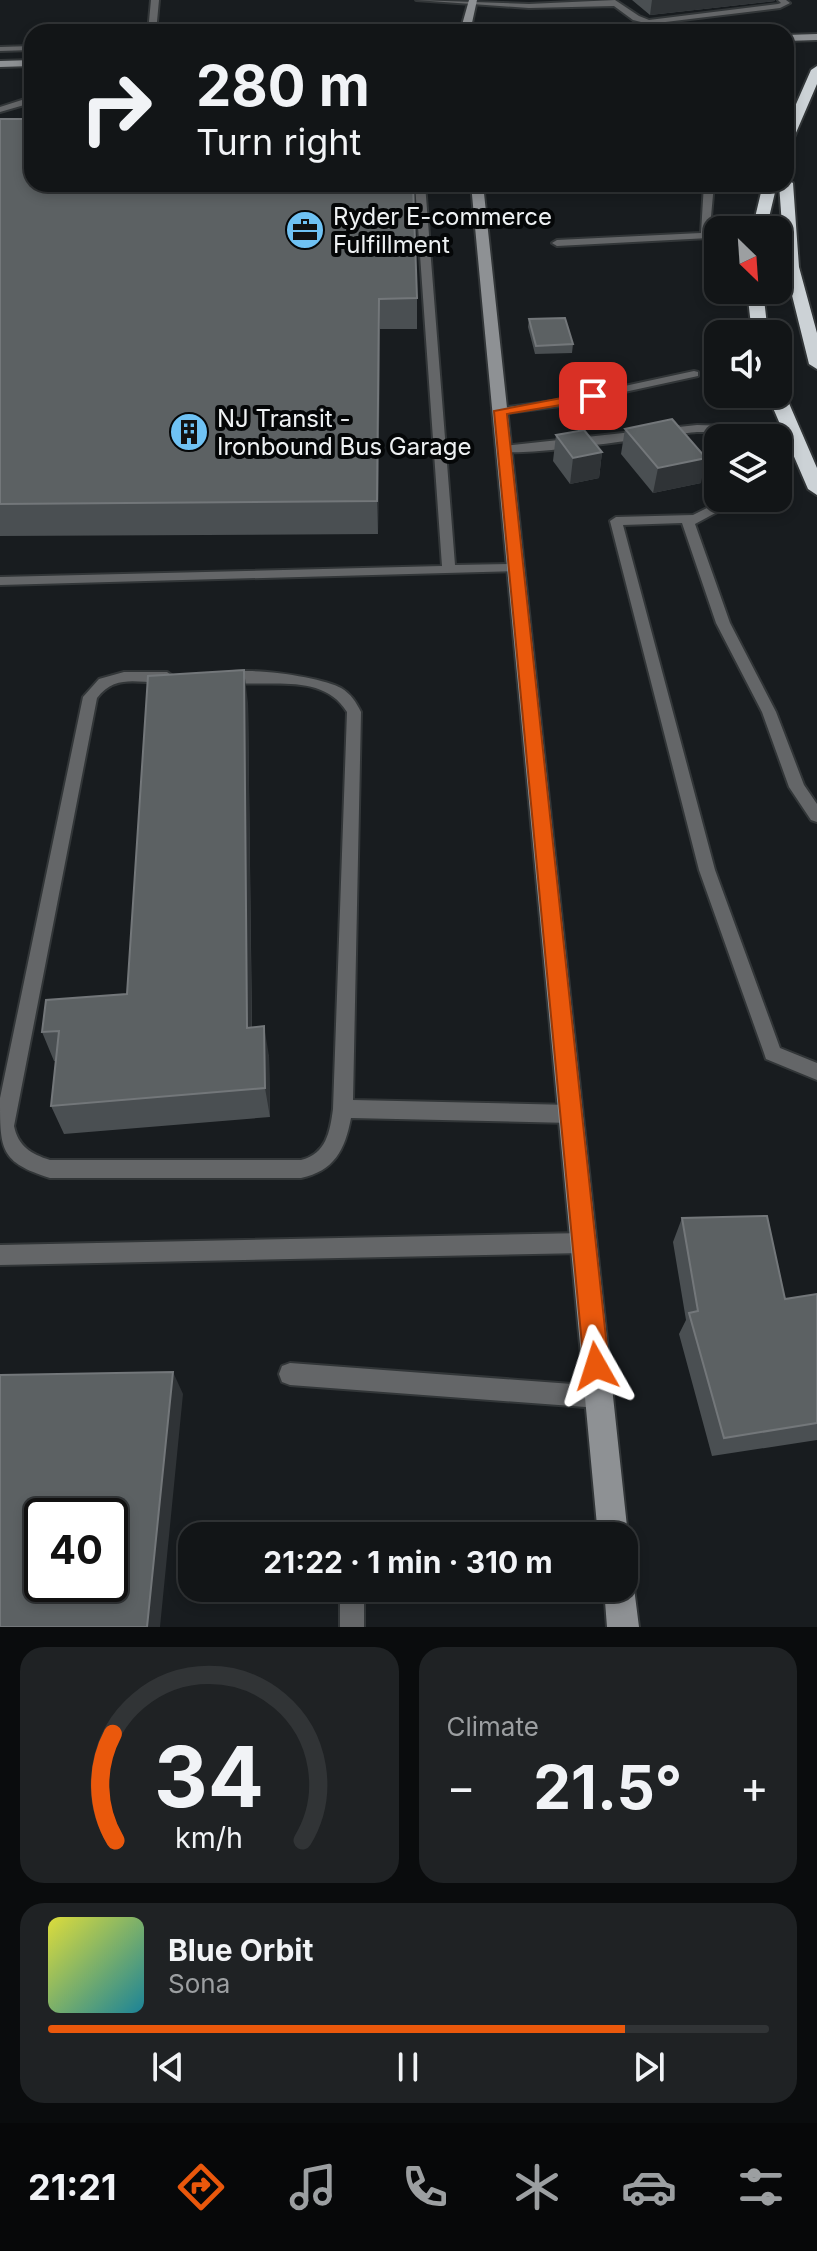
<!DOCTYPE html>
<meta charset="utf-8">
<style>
:root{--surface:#121517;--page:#1f2224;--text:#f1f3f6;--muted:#9c9fa1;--line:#313436;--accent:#ea580c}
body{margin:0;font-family:Inter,sans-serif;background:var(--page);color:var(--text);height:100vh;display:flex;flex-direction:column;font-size:30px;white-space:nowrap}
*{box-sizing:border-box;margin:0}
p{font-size:26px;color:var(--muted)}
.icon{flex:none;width:44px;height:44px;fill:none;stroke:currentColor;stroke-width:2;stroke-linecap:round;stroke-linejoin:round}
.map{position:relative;height:1627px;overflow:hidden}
.drawer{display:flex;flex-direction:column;gap:20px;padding:20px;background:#0a0c0d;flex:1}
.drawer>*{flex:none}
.hud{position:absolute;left:24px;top:24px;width:770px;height:168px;border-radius:24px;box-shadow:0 4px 12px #0003,0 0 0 2px var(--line);background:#121517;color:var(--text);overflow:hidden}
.needle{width:52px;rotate:155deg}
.buttons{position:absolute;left:704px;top:216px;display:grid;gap:16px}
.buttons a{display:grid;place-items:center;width:88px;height:88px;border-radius:16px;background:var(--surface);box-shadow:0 4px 12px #0003,0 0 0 2px var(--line);font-size:40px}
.speed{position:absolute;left:24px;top:1498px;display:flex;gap:16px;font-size:40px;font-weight:700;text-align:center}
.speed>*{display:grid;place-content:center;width:104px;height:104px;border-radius:50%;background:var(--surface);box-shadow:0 4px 12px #0003,0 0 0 2px var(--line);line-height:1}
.speed .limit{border:4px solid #111;border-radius:12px;background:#fff;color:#111}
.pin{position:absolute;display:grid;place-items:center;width:68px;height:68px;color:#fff;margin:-34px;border-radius:16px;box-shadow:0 4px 12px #0006}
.me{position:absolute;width:88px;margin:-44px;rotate:354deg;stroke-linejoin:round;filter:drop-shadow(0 0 6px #0008)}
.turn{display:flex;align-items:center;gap:28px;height:168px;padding:0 40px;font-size:36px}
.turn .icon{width:104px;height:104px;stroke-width:2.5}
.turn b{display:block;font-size:56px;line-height:68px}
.big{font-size:60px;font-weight:700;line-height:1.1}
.drawer .tile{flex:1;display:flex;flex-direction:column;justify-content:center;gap:12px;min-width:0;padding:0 28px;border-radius:24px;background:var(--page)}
.drawer .dial{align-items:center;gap:0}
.dial svg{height:208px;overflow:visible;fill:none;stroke:var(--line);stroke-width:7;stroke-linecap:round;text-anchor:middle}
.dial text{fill:var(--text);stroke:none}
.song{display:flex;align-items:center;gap:24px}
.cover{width:96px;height:96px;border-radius:12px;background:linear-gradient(135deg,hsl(60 70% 55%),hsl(190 70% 35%))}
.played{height:8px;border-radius:4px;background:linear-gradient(90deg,var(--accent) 80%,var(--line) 80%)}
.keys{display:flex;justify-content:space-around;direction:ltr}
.heat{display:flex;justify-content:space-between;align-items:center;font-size:44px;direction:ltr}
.drawer .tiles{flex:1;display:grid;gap:20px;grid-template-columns:1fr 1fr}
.tile:last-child{grid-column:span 2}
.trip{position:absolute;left:178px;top:1522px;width:460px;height:80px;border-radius:24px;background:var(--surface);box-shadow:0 4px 12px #0003,0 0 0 2px var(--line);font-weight:700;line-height:80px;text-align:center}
.menu{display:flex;height:128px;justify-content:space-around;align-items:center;background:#070809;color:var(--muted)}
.menu .icon{width:56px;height:56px}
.menu .on{color:var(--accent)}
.menu b{font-size:36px;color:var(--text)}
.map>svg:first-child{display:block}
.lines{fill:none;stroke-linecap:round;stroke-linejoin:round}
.lane-casing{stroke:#323638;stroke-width:4}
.secondary-casing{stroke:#323638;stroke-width:4}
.highway-casing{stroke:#323638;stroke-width:4}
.lane{fill:#646668;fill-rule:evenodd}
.secondary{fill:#8e9194;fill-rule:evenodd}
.highway{fill:#ccd2d6;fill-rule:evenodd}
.wall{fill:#4a4f52}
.shaded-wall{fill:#2f3336}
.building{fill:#5c6163;stroke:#73777a;stroke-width:2;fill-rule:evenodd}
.route{fill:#ea580c;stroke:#983908;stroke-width:2}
.labels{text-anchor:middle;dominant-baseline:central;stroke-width:8;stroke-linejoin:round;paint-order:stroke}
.far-poi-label{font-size:24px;fill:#eef1f3;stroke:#050708;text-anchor:start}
</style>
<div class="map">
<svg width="817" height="1627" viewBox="0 0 817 1627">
<rect width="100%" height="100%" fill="#181c1f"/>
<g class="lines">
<g class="lane-casing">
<path id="lane" d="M151,0H159L156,32H148Z
M416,0L529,4L615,0L639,16L649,20L778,4L781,3L778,0H786L790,3L780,8L649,24L633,20L614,6L529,8Z
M32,46V50L0,51V47Z
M32,89L31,103L0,112V107L25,99Z
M415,184H425L455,565L516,564L521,565V571L0,585V577L442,566Z
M704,184H714L709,238L557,246L552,243L557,240L701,233Z
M694,371L698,372V376L560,406L500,414L494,411L500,408L560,400Z
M697,425L729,426L733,438H721L720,432H697C667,434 512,460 498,450L504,446Z
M727,498H743L695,524L730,623L776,712L804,785L817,804V822L811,820L789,787L762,712L716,623L682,523L623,525L715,870L780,1048L817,1063V1080L766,1059L764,1053L699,870L610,521L616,517L693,515Z
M124,672H167L174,677C157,693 121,666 97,698L14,1126C18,1146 31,1154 50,1160H301C326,1154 330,1132 333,1109L347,712C321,669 261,690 221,681L219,677C233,663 323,677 341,688C351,694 356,702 361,712L353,1100L571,1105L578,1108L581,1114L578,1120L571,1123L351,1118C345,1150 334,1171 301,1178H50C0,1162 0,1150 0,1098L83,697L99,679Z
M584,1233L591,1236L594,1243L591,1250L584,1253L0,1265V1245Z
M290,1363L599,1386L607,1389L610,1397L607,1405L599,1408L290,1385L282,1382L279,1374L282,1366Z
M340,1588H364V1627H340Z"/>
</g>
<g class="secondary-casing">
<path id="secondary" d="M469,0H477L470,32H460Z
M817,34V40L786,41V35Z
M32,60V66L0,67V61Z
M471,184H483L628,1536L624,1546V1536H598Z
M624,1575L630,1577L634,1588L639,1627H607L604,1588H624Z"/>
</g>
<g class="highway-casing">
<path id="highway" d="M817,66V84L792,142L786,146V127L811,70Z
M786,179L793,183L799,267L817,333V369L809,364L785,267L779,184H786Z
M763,184H777L766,230H752Z
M747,290H763L768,334H752Z
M778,389L785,394L817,468V495L808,489L767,394H778Z"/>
</g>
<use href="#lane" class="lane"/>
<use href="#secondary" class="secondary"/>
<use href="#highway" class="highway"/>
</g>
<path class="wall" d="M632,0H775V1L650,15Z
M0,119L417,298V329H380L378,534L0,536Z
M529,319L573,344L572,353L535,354L528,327Z
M625,429L701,483L653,493L621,454Z
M556,435L602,452L599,478L570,484L553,461Z
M248,703L252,1027L269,1056L270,1117L64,1134L51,1106L56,1061H54L42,1032L127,994Z
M682,1218L785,1299L817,1294V1440L712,1456L679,1334L686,1320L673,1242Z"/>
<path class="shaded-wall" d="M652,0H775V1L650,15Z
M379,299L380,329L378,534L377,501Z
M602,452L599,478L570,484L573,458Z
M706,458L701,483L653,493L658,468Z
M244,670L248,703L252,1057L247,1028Z
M264,1026L269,1056L270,1117L265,1088Z
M173,1372L183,1394L160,1627H147Z"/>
<path class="building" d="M0,119H32V184H413L417,298L379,299L377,501L0,504Z
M565,318L573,344L536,346L529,319Z
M672,419L706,458L658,468L625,429Z
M584,430L602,452L573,458L556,435Z
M244,670L247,1028L264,1026L265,1088L51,1106L59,1031L42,1032L46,1000L127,994L148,676Z
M767,1216L785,1299L817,1294V1423L724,1438L689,1313L698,1311L682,1218Z
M173,1372L147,1627H0V1375ZM42,1516H110V1584H42Z"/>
<path class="route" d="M593,392L599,396L597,399L507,414L609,1366L605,1375L596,1379L588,1375L584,1366L494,411Z"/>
<defs>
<g id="office-disc" transform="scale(2)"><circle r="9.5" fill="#6fc2f4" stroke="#050708"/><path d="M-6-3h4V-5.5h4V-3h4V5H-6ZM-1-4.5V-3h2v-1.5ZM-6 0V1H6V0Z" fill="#111"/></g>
<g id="building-disc" transform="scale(2)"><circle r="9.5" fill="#6fc2f4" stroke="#050708"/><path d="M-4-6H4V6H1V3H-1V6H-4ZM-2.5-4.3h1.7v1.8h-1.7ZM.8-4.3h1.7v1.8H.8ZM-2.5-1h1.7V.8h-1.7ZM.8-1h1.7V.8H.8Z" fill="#111"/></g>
</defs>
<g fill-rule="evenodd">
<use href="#office-disc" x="305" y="230"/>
<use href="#building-disc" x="189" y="432"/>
</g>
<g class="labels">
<g class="far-poi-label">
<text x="333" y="216">Ryder E-commerce<tspan x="333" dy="28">Fulfillment</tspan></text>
<text x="217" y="418">NJ Transit -<tspan x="217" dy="28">Ironbound Bus Garage</tspan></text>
</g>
</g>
</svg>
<div class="buttons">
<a><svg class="needle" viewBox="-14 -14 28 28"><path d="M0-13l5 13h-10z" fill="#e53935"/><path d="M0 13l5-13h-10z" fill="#9c9fa1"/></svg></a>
<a><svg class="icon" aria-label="sound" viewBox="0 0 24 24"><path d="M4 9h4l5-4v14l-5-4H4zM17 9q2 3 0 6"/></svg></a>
<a><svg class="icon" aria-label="layers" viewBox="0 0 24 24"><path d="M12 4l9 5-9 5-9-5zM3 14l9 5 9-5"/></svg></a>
</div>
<div class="speed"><div class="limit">40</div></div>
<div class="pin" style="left:593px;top:396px;background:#d93025"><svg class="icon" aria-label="arrive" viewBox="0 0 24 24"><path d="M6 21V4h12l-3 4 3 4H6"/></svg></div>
<svg class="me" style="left:596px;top:1366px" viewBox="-20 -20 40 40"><path d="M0-17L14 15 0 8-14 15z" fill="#ea580c" stroke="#fff" stroke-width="4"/></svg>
<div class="trip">21:22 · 1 min · 310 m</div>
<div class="hud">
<div class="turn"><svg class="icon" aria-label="right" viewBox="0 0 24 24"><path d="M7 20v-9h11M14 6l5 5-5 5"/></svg><div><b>280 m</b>Turn right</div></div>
</div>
</div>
<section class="drawer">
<div class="tiles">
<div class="tile dial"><svg viewBox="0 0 100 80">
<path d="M14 69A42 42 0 1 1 86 69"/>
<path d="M14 69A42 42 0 0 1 13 28" stroke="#ea580c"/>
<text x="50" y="56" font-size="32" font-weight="700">34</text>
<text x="50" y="72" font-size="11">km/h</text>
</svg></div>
<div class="tile"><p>Climate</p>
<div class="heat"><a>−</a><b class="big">21.5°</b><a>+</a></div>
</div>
<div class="tile">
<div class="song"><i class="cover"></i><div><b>Blue Orbit</b><p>Sona</p></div></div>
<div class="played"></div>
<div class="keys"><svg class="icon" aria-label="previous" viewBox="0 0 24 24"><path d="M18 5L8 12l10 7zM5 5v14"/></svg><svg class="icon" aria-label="pause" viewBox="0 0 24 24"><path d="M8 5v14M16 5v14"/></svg><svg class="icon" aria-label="next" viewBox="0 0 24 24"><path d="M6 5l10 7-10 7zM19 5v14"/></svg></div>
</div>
</div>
</section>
<nav class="menu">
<b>21:21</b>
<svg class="icon on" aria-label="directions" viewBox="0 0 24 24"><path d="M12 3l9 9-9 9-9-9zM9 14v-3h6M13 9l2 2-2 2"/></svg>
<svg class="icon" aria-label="music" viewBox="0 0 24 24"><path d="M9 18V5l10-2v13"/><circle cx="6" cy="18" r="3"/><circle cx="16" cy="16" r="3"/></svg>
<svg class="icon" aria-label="phone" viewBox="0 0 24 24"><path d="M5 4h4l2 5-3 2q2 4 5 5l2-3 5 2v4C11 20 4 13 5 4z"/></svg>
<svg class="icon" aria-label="climate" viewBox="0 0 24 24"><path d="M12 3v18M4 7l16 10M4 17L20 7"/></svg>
<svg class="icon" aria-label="car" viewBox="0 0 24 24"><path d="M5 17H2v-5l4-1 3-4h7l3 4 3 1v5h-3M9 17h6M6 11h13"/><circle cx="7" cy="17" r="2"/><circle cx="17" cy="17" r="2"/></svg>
<svg class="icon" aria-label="filters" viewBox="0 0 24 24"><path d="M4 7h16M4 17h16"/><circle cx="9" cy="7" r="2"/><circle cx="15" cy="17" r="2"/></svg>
</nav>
